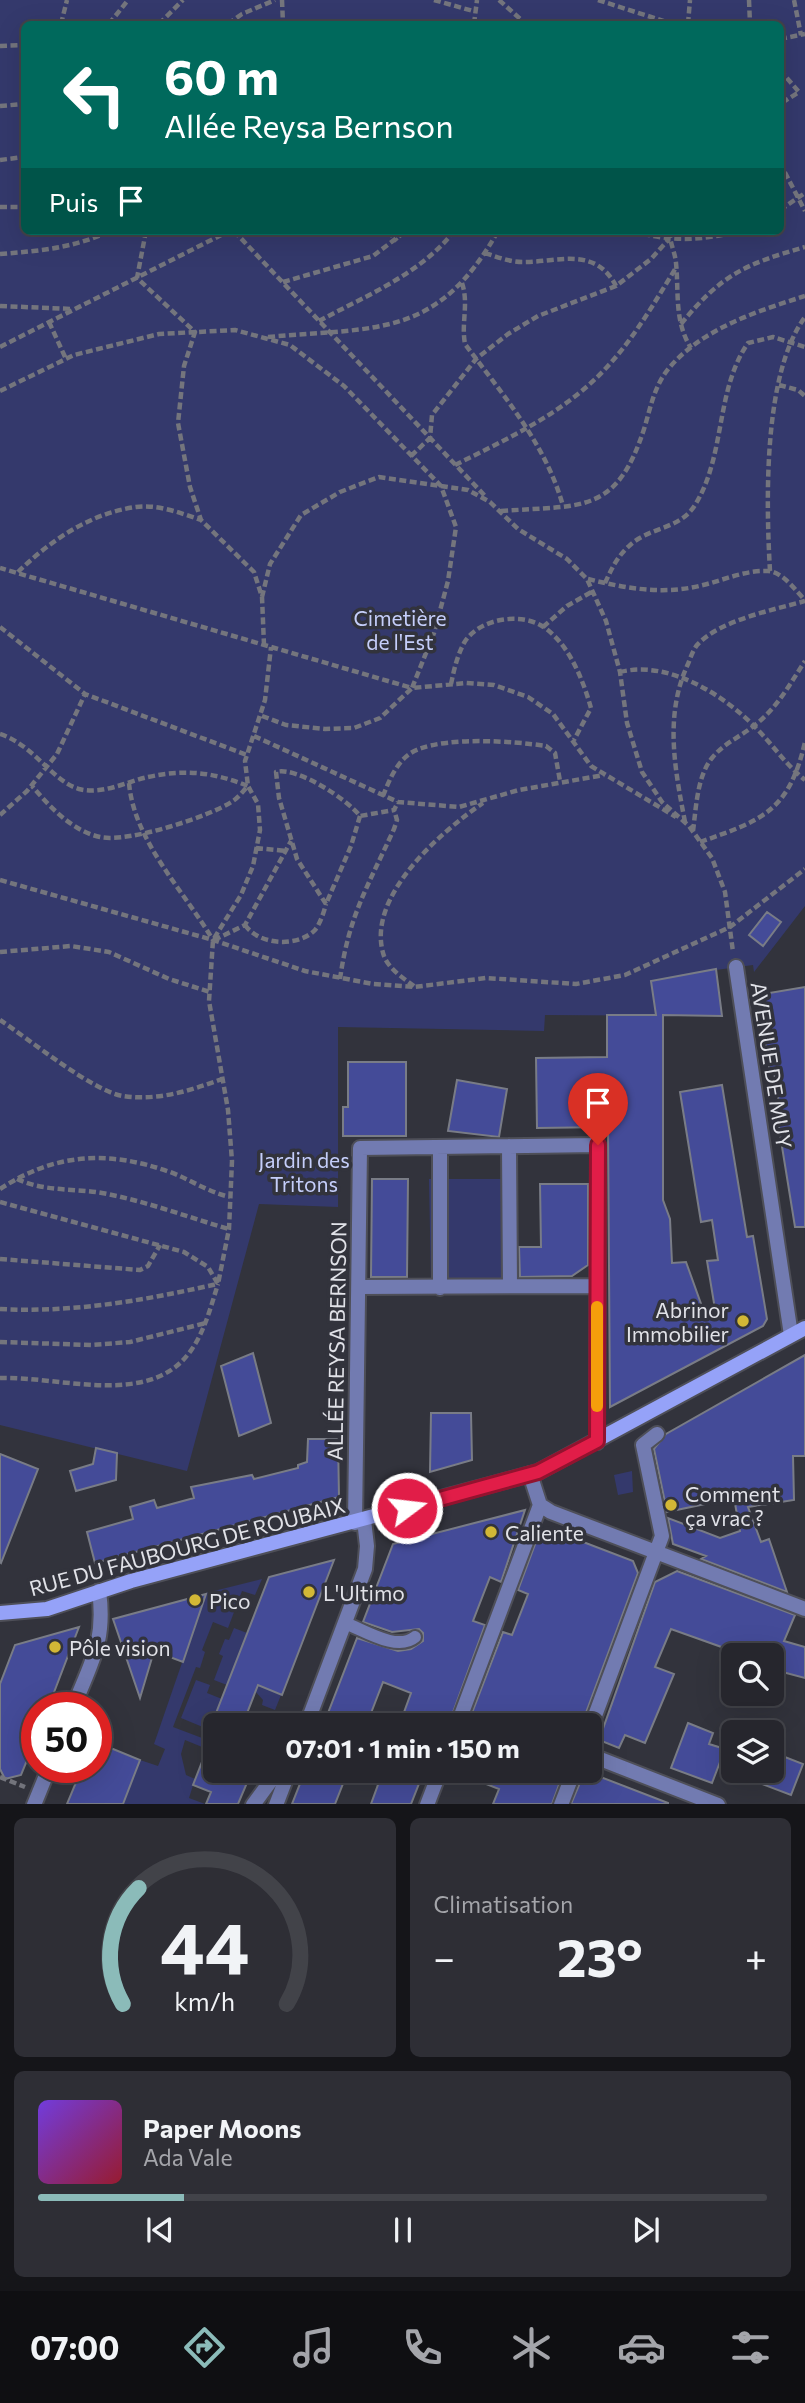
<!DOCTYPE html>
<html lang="fr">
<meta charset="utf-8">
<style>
:root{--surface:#26262d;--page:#2e2e35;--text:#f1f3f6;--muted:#a4a5aa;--line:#424349;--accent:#8bbbb9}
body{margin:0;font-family:Commissioner,sans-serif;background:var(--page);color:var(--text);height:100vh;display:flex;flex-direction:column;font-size:26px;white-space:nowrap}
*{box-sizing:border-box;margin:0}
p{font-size:23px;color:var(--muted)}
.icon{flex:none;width:38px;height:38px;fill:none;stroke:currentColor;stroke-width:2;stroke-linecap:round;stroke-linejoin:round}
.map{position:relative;height:1804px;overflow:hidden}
.side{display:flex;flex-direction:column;gap:14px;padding:14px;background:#151519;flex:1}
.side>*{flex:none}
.hud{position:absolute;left:21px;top:21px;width:763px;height:214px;border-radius:10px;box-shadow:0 7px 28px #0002,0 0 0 2px var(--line);background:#00695c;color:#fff;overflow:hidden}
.controls{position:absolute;left:721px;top:1643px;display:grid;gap:14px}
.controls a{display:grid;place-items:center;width:63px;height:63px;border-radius:10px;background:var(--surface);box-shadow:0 7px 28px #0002,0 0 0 2px var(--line);font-size:35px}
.speed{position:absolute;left:21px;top:1692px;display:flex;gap:14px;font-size:35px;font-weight:700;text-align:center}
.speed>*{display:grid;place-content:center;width:91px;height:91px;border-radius:50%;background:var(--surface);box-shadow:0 7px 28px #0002,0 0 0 2px var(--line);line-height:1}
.speed .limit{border:10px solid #d22;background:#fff;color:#111}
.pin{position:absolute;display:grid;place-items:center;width:60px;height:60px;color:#fff;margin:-72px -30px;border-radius:50% 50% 50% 0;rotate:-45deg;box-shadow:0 0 7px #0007}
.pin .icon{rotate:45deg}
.me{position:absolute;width:77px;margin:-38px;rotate:75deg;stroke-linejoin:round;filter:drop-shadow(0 0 5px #0008)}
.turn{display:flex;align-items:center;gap:24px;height:147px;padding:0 28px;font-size:32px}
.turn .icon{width:91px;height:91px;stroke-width:2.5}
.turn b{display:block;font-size:49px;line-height:60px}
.then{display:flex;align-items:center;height:66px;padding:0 28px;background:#0003;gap:14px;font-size:26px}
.big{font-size:52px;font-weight:700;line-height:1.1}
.side .card{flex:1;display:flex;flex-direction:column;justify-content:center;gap:10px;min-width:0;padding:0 24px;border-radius:10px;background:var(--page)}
.side .dial{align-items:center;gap:0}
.dial svg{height:182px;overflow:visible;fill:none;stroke:var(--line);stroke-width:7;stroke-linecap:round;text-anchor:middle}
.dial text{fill:var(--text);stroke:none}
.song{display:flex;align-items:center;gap:21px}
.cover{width:84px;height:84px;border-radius:10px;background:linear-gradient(135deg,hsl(260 70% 55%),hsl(350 70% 35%))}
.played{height:7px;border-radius:4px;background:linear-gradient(90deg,var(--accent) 20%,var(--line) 20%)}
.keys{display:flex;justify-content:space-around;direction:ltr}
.heat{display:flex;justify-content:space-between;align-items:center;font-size:38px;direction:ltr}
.side .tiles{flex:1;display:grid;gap:14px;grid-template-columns:1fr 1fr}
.card:last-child{grid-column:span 2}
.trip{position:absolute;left:203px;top:1713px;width:399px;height:70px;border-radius:10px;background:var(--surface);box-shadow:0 7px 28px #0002,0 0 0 2px var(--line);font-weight:700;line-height:70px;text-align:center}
.dock{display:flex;height:112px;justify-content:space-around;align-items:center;background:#0f0f12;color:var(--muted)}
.dock .icon{width:49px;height:49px}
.dock .on{color:var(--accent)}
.dock b{font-size:32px;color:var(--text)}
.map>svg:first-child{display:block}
.green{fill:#34396c;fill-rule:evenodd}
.building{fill:#444b98;stroke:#797c86;stroke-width:2}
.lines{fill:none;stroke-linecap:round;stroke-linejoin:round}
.lane-casing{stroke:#4e4f58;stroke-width:16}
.street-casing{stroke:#4e4f58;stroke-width:18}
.secondary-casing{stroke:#4e4f58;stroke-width:18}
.path{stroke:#74757d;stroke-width:4.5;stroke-dasharray:7 3.5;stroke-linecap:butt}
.lane{stroke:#727bb1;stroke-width:12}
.street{stroke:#727bb1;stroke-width:14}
.secondary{stroke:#95a2f8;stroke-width:14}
.route-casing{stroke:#92132f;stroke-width:18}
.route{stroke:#e11d48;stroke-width:12}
.slow{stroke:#f59e0b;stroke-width:12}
.poi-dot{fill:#d2b736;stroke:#32333c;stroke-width:2.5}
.labels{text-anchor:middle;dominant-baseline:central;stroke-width:7;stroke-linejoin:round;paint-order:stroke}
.park-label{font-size:21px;fill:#c5cefa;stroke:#32333c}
.street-label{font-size:21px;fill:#e1e2e8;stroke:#32333c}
.poi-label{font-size:21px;fill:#e1e2e8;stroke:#32333c;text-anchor:start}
</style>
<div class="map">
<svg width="805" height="1805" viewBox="0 0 805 1805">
<rect width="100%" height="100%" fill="#32333c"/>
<path class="green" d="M0,0H805V906L754,972L753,965L716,970L722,1016L545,1015L544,1031L338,1027V1207L259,1204L187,1471L0,1425ZM24,24H780V231H24Z
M429,1179H518V1283H431Z
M632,1471L633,1492L618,1495L614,1475Z
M262,1579L255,1595L242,1591L228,1628L213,1622L202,1650L205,1652L200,1668L196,1667L173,1727L210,1741L207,1749L185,1740L181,1754L186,1775L195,1779L189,1798L205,1804L123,1805L140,1760L158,1766L165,1749L154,1744L206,1593Z
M234,1628L247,1633L227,1685L214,1680L223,1656L219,1654L225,1639L229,1640Z
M196,1680L210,1685L207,1693L222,1699L210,1730L181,1718Z
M258,1685L281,1695L275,1710L262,1705L263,1700L255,1691Z"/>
<path class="building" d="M767,912L781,922L763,946L749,935Z
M716,969L722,1016L663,1015V1200L670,1219L672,1263L686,1262L704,1312L715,1309L707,1261L718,1260L712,1220L701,1222L680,1092L722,1085L747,1237L753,1236L767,1319L763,1326L610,1407L608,1127L537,1128L536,1058L607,1057V1015H656L651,981Z
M805,987V1227H795L778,1122L782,1121L774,1072L770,1073L758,995Z
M348,1062H406V1136H343V1107H348Z
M457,1080L507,1089L499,1137L448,1131Z
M372,1179H408L407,1277H371Z
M540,1184H588V1265L572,1276L520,1277L519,1247H541Z
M253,1353L271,1423L239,1436L221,1366Z
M805,1355V1456H793L794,1500L748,1507L761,1542L769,1539L787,1592L701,1559L706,1556L673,1544L668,1518L720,1538L740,1531L734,1498L667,1512L654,1449L666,1434Z
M431,1413H471L472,1460L430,1472Z
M308,1439H338L339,1497L95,1563L87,1532L133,1519L130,1507L154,1500L157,1508L194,1498L191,1487L252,1475L254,1479L298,1468V1465L307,1462Z
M96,1448L117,1453L116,1480L76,1491L70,1471L93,1464Z
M0,1454L38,1469L1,1563L0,1562Z
M525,1510L501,1582L490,1577L473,1621L485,1625L448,1726H399L411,1693L383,1682L366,1726H323L357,1638L398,1651L411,1649L423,1641V1633L419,1629L392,1632L363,1622L393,1544Z
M557,1532L633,1561L638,1573L581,1726H467L503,1632L512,1635L528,1594L518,1590L537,1539Z
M334,1560L282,1695L258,1685L242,1726H211L269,1577Z
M677,1571L795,1615L784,1641L805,1647V1678L775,1670L779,1656H725L727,1649L671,1629L655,1667L674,1674L645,1743L625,1735L619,1748L599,1740L655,1582Z
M206,1594L183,1662L154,1651L140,1698L113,1619Z
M79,1627L48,1708H37V1736L21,1775L5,1779L0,1769V1684L15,1645Z
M688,1723L713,1733L709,1744L725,1749L712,1783L671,1768Z
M214,1731L215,1771H252L238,1804H206L211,1792L193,1785Z
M96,1742L140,1760L123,1804H67L82,1768H96Z
M772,1752L803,1764L791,1795L733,1773L772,1771Z
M305,1771H348L335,1804H292Z
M383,1771H424L411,1804H371Z
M492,1771H564L552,1804H493L499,1789L486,1784Z
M585,1771L668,1803V1804H571Z"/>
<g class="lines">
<g class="lane-casing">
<path id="lane" d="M345,1623C364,1630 397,1652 415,1637"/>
</g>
<g class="street-casing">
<path id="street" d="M736,967L791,1335
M509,1146L510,1286
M359,1287L597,1286
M440,1288V1147
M530,1474L540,1505L551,1512L805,1609
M355,1523L360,1148L598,1145L597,1442
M73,1708C91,1662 106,1642 99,1591
M306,1726L365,1569L367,1546L364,1520
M457,1726L540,1505
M590,1729L662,1536L643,1445L657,1434
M590,1755L718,1805
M34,1805L49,1768
M253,1805L278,1771
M276,1805L289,1771
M427,1805L440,1771
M561,1805L574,1771"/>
</g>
<g class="secondary-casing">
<path id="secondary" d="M0,1613L47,1609L131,1581L538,1472L805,1328"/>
</g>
<path class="path" d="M282,0L283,24
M434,0L473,11
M499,0L526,24
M598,0L673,24
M749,0L750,24
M794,0L801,35
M61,24L67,0
M109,24L128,0
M159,24L183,0
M228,24L242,14L275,0
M474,24L477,0
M688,24L690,0
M780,39L805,34
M0,46L24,45
M780,70L799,92L780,104
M0,106L24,104
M0,160L24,157
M780,163L805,211
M0,207H24
M780,210L805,193
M146,231L137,278L195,332L184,366L178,423L190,487L201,520L254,572L262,597L264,645
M234,231L486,497
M388,231L397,241
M633,231C669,242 702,241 738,231
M670,231C669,242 675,251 676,263C679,293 674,321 691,348
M485,253C497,257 510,262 523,262C559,262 595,246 616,286
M0,254C39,251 74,248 110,231
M283,282L373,256L406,231
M462,283C469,304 461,323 465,344C502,394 546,444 563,506
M0,306L73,309
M319,321C365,296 421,274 454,231
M49,322L66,359
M681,324C721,275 745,264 805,247
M268,337C377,327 437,339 498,231
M0,347L229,231
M779,385L798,390L805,396
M0,391L74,355L159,334L235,330L290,345L344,386L441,486L456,527L448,581L434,633L412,688L0,568
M411,456L430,438L432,415L476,359L508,334L538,316L616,286L651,259L669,239
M455,465C509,438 566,412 607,367C635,337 656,300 677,266
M501,511C583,505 617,515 645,426C651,405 655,385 669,368C703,328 758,311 805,296
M770,571C766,502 763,374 805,317
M18,572C50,541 90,513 136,507C157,504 181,513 201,520
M588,579C625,588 661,595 699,586C722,581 744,570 768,571C783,572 795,590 805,600
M605,583C611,570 617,557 628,547C647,527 680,530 695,505C726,455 715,391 748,343L773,337L805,347
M262,597L270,564L301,515L340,492L379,477L468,490L490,502L518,529L567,559L587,579L606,621L620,672L627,723L642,772L662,802L689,826L712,858L725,892L733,952
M0,627L85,694L247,755
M543,627L567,606L593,591
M620,672C668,660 723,694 756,728C773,745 786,765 805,780
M451,684C454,670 457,656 464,643C478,619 519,612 542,626C569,643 583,680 591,708L574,740
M262,716L286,725L325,729L354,728L380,718L412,688L466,683L494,685L528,697L553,714L591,766L676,817
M0,734C34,745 52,781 79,789C102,795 126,782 148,777C185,769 213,772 248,786C243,791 239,797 233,801C209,817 128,843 100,837C72,831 49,806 32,786
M254,736L398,802L459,807L519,790L604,775
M129,783C134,841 184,891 213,940
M383,796C390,778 399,756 419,749C450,737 513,741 546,746L555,753L560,781
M0,815L27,791L57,754L85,694
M360,816L351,846L326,904L297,859L279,798L276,772C297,766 348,800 360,816L394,810L398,802
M685,822C675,770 664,715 688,664C690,659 693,650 697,645C720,620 773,610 805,601
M693,831C696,809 697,776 712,758C724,743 740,737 755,725C777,708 790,684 805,661
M700,842C763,820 789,811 805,742
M256,848L286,851
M0,880L213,940L305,971L373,984L414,987L486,978L576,984L625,975L730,927L805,869
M245,925C259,945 297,948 315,930C320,924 324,912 326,904
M214,940L245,925L291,841
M0,952L71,946L109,952L169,979L210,992
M340,979C349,915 368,886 394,829L397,820L394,810
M414,986C403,978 389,969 384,956C364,897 442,831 483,803
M0,1020C29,1039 92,1091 123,1096C158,1101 189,1091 222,1079
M17,1179C45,1192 73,1188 102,1193C146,1201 187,1217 229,1229
M0,1189C55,1153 108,1150 170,1172C191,1180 208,1192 230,1197
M0,1202L184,1252L208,1267L218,1284L229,1229L232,1161L228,1110L209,1001L213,940L241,895L253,866L260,830L258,804L248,786L245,761L265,700L271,647
M0,1259L140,1270L148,1266L160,1245
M0,1309C74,1313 146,1300 217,1284
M0,1342L91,1345L130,1342L206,1323
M0,1378C61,1376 152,1409 192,1349C205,1330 211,1306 218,1284
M0,1777L25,1787"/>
<use href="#lane" class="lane"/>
<use href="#street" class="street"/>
<use href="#secondary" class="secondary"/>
</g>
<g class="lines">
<g class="route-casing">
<path id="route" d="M407,1508L538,1472L597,1441L598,1145"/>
</g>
<use href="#route" class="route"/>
<path class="slow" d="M597,1406V1307"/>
</g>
<g class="poi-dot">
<circle cx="743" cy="1321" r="7"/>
<circle cx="671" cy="1505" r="7"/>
<circle cx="491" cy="1532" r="7"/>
<circle cx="309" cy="1592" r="7"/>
<circle cx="195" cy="1600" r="7"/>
<circle cx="55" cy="1647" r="7"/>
</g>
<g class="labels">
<g class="park-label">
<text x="400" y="617">Cimetière<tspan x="400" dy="24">de l'Est</tspan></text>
<text x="304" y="1159">Jardin des<tspan x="304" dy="24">Tritons</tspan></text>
</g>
<g class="street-label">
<text transform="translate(772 1065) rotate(81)">AVENUE DE MUY</text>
<text transform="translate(336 1341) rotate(-89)">ALLÉE REYSA BERNSON</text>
<text transform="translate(187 1546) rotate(-15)">RUE DU FAUBOURG DE ROUBAIX</text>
</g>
<g class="poi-label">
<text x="729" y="1309" text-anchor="end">Abrinor<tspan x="729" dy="24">Immobilier</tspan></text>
<text x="685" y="1493">Comment<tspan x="685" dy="24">ça vrac ?</tspan></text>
<text x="505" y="1532">Caliente</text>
<text x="323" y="1592">L'Ultimo</text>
<text x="209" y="1600">Pico</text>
<text x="69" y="1647">Pôle vision</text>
</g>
</g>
</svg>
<div class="controls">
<a><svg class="icon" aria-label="search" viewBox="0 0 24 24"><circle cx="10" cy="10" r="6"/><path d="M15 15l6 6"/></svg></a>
<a><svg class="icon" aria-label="layers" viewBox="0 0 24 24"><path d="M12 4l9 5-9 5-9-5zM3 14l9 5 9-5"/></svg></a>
</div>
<div class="speed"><div class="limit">50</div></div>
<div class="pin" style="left:598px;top:1145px;background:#d93025"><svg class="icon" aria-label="arrive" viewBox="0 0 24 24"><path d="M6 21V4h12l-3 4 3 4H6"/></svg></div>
<svg class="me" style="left:407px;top:1508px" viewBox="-20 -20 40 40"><circle r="17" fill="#e11d48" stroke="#fff" stroke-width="3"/><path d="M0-11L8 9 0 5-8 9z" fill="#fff"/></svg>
<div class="trip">07:01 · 1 min · 150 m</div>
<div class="hud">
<div class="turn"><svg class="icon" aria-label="left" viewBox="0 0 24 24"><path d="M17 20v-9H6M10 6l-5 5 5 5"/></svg><div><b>60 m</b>Allée Reysa Bernson</div></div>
<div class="then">Puis<svg class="icon" aria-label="arrive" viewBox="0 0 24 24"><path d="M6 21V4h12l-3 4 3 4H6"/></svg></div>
</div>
</div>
<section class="side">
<div class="tiles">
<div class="card dial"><svg viewBox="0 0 100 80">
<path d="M14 69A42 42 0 1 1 86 69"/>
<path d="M14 69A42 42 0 0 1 21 18" stroke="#8bbbb9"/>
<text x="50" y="56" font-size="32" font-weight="700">44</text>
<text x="50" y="72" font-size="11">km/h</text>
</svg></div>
<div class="card"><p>Climatisation</p>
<div class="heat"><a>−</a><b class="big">23°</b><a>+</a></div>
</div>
<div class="card">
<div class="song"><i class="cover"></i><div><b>Paper Moons</b><p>Ada Vale</p></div></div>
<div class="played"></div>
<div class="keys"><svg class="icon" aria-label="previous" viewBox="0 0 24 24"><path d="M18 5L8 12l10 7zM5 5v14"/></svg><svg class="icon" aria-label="pause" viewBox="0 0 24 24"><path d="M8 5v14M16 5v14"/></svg><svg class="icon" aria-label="next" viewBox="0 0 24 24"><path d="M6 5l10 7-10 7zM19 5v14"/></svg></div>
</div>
</div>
</section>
<nav class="dock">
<b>07:00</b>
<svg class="icon on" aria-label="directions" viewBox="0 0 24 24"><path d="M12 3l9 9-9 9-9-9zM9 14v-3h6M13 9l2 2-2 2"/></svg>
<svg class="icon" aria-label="music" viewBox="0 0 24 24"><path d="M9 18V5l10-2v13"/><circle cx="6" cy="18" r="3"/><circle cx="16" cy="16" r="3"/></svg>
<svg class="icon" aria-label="phone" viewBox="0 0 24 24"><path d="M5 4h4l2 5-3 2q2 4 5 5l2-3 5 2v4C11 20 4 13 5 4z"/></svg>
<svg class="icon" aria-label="climate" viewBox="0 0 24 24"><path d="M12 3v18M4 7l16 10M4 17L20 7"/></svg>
<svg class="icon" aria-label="car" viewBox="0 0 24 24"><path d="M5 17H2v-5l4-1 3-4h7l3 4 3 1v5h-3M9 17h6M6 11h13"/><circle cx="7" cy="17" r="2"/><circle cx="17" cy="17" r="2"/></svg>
<svg class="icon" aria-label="filters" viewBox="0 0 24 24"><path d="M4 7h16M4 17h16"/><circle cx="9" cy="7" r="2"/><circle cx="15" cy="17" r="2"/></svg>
</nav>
